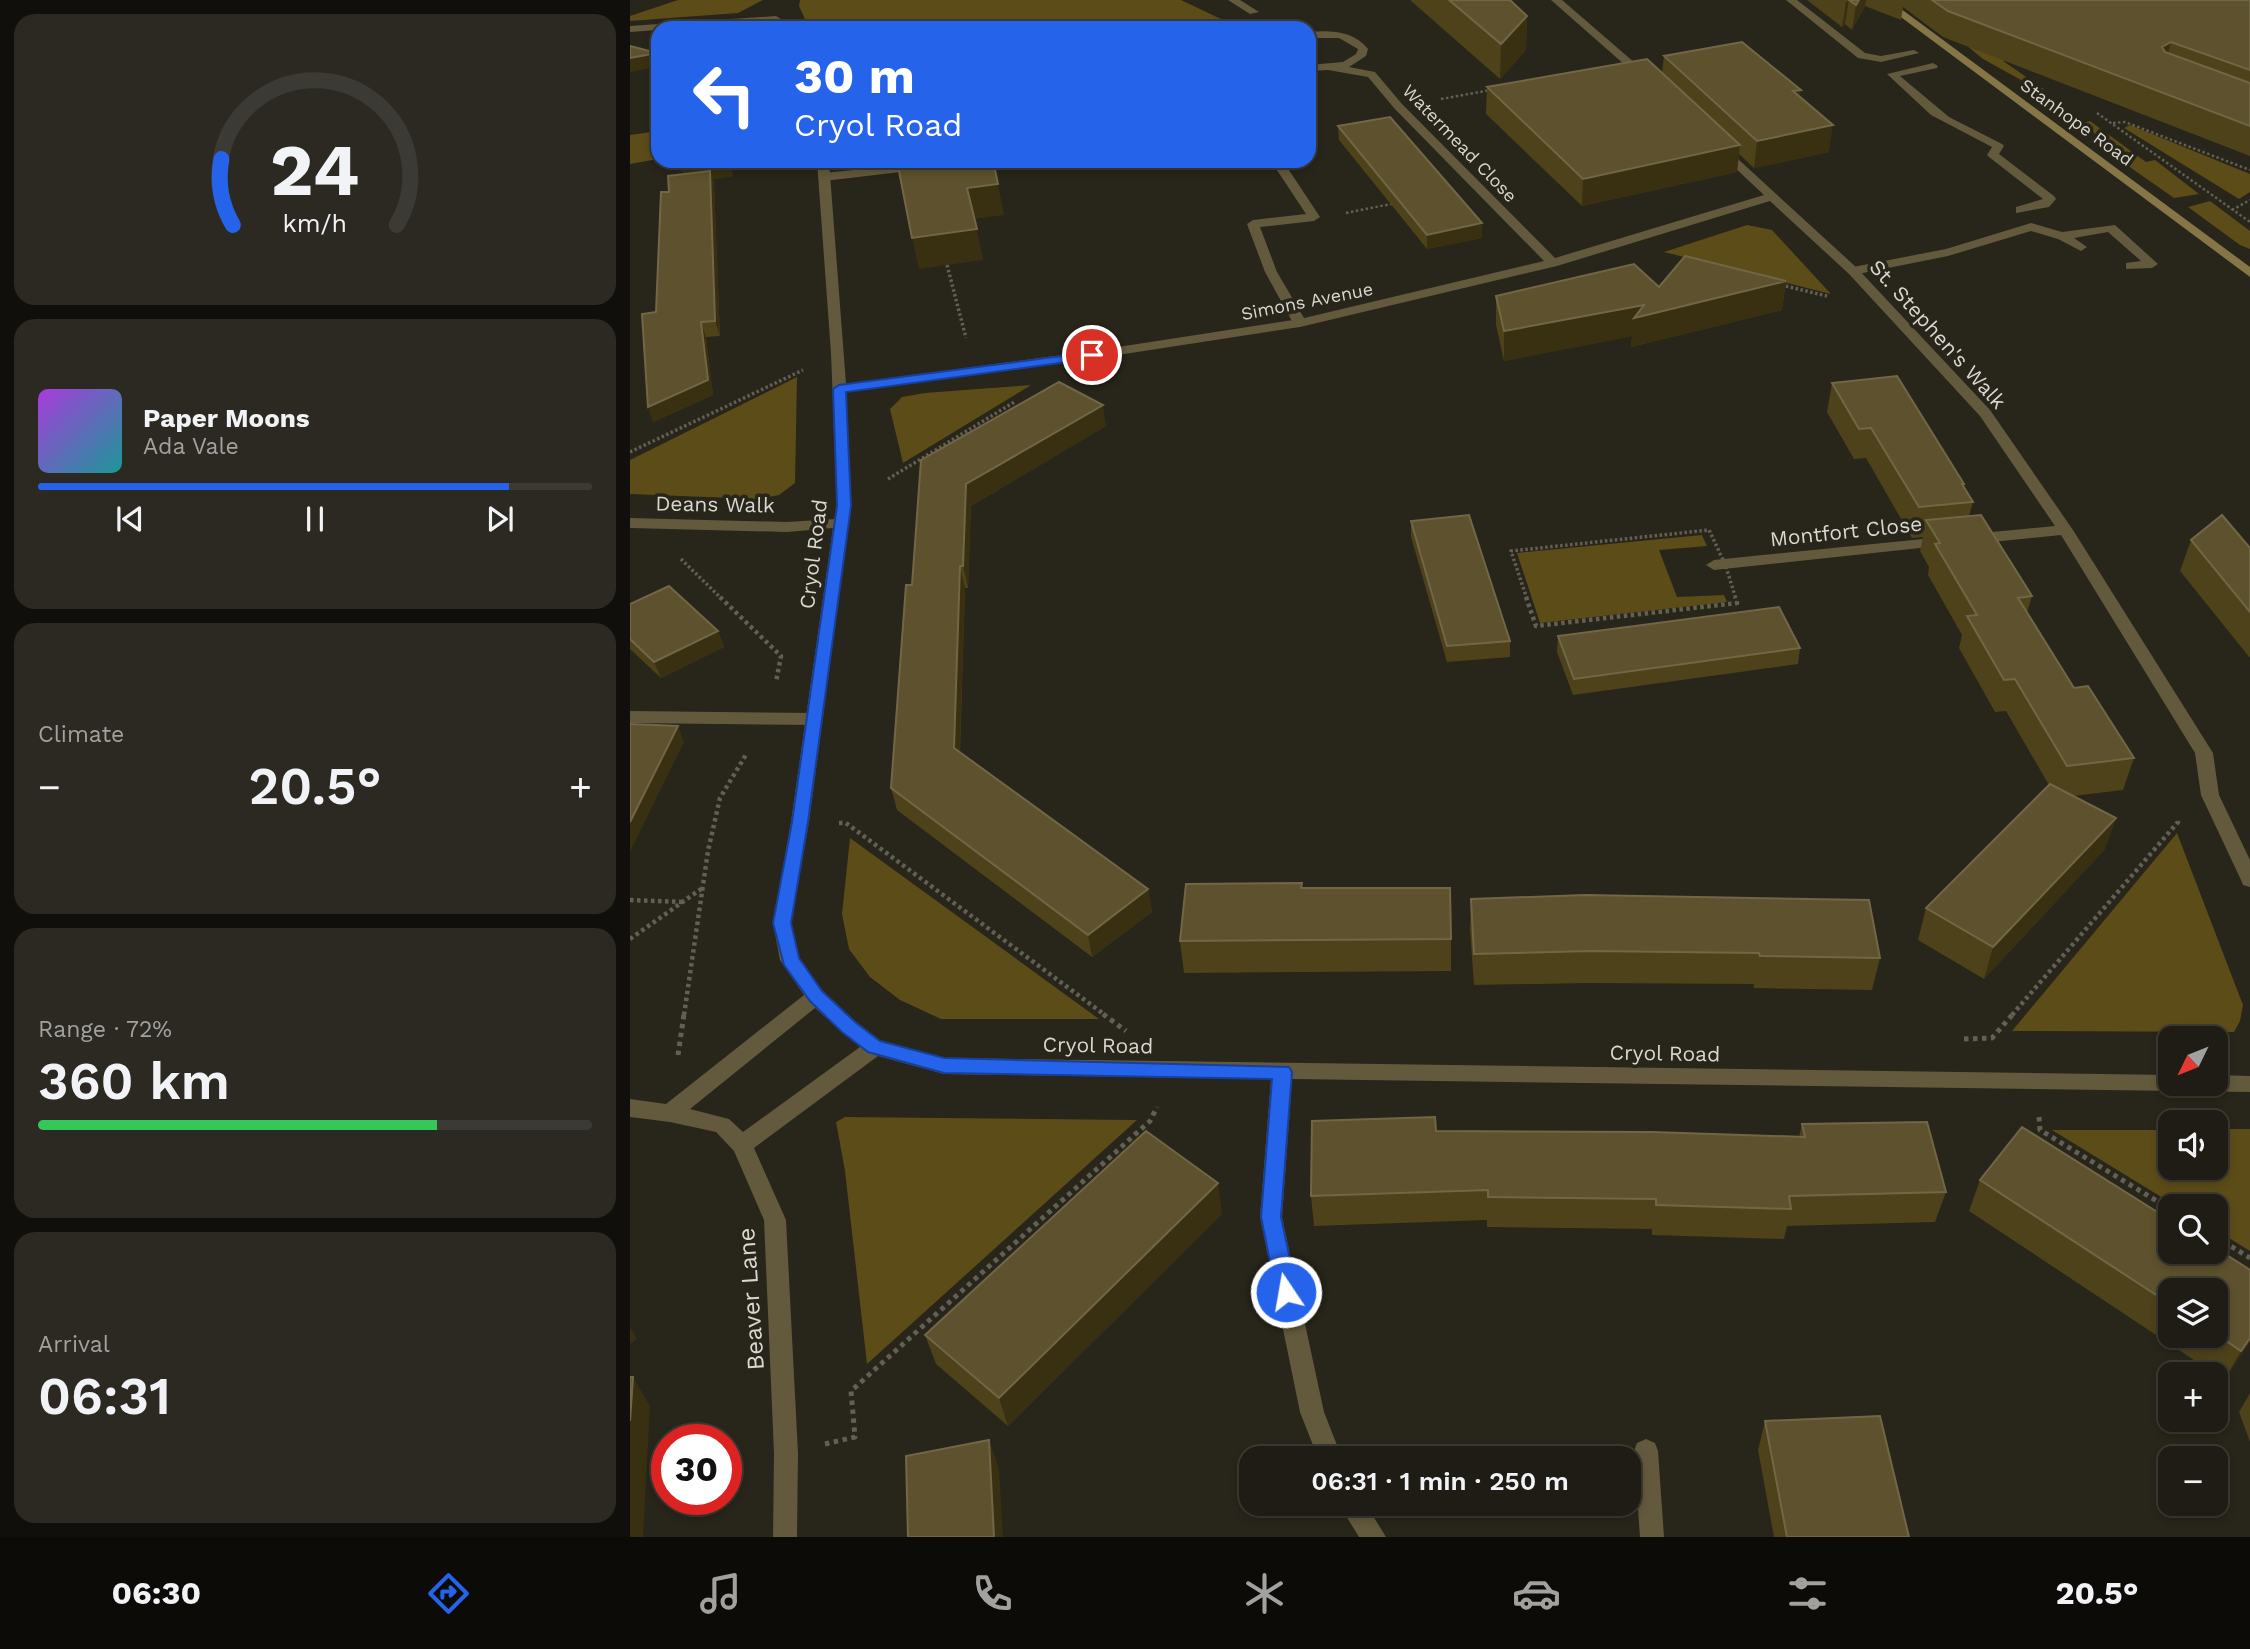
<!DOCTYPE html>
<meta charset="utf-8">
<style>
:root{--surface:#1e1c14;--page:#2b2922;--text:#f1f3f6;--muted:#a1a1a0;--line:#3c3a34;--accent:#2563eb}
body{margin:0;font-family:"Work Sans",sans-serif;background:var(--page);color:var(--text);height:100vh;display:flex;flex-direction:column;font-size:26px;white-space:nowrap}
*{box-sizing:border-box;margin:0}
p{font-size:23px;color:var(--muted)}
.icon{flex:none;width:38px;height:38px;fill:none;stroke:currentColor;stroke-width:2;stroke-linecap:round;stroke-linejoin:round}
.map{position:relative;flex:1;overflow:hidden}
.side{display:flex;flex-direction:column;gap:14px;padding:14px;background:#100f0b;width:630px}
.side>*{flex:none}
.guide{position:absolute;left:21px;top:21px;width:665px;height:147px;border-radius:21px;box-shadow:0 4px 10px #0003,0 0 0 2px var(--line);background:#2563eb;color:#fff;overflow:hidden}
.needle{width:46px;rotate:227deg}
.controls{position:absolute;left:1528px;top:1026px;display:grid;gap:14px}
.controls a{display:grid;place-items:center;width:70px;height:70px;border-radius:14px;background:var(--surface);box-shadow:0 4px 10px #0003,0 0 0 2px var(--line);font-size:35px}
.speed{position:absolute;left:21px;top:1424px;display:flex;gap:14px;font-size:35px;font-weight:700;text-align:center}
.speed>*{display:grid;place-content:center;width:91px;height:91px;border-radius:50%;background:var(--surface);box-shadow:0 4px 10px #0003,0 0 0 2px var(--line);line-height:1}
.speed .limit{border:10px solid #d22;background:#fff;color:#111}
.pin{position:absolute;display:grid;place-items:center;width:60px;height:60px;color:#fff;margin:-30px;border:4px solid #fff;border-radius:50%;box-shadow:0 2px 7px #0007}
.me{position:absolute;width:77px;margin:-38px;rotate:348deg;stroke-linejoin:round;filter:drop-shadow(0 0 5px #0008)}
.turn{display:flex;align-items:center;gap:24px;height:147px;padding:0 28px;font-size:32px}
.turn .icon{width:91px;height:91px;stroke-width:2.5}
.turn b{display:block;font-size:49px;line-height:60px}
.big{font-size:52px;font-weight:600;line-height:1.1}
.side .widget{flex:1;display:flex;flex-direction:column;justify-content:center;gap:10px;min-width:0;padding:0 24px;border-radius:21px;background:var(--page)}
.side .dial{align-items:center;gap:0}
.dial svg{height:182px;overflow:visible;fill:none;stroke:var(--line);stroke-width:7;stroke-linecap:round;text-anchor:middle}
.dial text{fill:var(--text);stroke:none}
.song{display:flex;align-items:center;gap:21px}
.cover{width:84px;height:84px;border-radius:10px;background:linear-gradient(135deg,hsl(280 70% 55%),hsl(180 70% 35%))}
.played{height:7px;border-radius:4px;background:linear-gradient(90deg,var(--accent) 85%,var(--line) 85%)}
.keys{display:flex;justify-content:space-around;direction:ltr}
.heat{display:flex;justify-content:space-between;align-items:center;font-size:38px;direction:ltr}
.charge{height:10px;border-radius:5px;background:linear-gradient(90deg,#34c759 72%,var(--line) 0)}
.trip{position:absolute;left:609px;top:1446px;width:402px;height:70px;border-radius:21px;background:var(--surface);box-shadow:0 4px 10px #0003,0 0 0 2px var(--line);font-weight:600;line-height:70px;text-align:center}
.tabs{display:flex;height:112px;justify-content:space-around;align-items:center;background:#0c0b08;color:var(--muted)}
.tabs .icon{width:49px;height:49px}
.tabs .active{color:var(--accent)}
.tabs b{font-size:32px;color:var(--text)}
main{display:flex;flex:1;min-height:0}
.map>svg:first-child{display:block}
.green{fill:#5c4c18}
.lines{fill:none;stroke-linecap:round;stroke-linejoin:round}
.path-far3{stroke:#625f55;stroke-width:2.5;stroke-dasharray:2.5 2.5;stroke-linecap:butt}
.path-far2{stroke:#625f55;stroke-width:3.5;stroke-dasharray:2.5 2.5;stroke-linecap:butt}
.path-far1{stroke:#625f55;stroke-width:4.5;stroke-dasharray:3.5 3.5;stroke-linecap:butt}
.path{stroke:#625f55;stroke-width:5;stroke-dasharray:4.5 4.5;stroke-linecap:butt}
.lane{fill:#63593c;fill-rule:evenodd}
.street{fill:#63593c;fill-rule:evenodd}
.secondary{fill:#867647;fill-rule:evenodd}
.wall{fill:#4e421a;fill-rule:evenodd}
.shaded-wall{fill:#393012}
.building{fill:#5d522d;stroke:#716747;stroke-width:2}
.route{fill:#2563eb;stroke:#184099;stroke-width:2}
.labels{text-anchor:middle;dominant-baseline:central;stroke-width:7;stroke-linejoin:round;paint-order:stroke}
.far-street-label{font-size:18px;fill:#d9d7d0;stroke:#28251a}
.street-label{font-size:21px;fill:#d9d7d0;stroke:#28251a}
.near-street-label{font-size:24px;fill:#d9d7d0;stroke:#28251a}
</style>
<main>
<section class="side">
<div class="widget dial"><svg viewBox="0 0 100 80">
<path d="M14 69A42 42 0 1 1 86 69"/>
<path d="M14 69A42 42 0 0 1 9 40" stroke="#2563eb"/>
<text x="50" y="56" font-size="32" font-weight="700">24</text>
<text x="50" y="72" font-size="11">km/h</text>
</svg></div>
<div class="widget">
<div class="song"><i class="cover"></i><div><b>Paper Moons</b><p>Ada Vale</p></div></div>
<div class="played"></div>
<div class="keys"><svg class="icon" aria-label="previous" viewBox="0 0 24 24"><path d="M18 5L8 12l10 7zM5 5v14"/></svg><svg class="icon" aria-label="pause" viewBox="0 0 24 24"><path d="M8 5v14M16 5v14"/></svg><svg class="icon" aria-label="next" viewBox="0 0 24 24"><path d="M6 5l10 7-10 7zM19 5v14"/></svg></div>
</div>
<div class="widget"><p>Climate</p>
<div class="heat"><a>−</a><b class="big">20.5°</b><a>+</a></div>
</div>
<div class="widget"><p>Range · 72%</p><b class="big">360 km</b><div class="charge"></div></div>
<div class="widget"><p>Arrival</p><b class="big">06:31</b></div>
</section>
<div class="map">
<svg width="1620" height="1537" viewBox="0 0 1620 1537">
<rect width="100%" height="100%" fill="#28251a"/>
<path class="green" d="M48,0H133L108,13L0,21V16Z
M170,0H551L610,28H179L169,6Z
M1330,40L1382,58L1373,61L1414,89L1409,90L1353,59Z
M1460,121L1516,162L1525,160L1569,194L1544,198L1494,163L1454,123Z
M1500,125L1620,174V192L1609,199L1494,128Z
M28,131V159L0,164V135Z
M1580,201L1620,231V249L1610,245L1558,207Z
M1117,225L1142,230L1201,294L1034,252Z
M167,377L165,483L149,495L128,499L0,494V460Z
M401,385L273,463L260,409L272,397L295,393Z
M1072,535L1077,546L1029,550L1047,597L1094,595L1097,602L910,623L887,553Z
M1547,833L1613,1005L1610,1021L1604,1032L1382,1031Z
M220,838L469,1019H311L270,1000L240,977L219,949L212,914Z
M215,1117L507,1120L237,1364L215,1171L206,1122Z
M1586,1129H1620V1251L1586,1230V1206H1546L1422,1130H1540V1167H1586Z"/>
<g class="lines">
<path class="path-far3" d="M811,99L861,90
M1467,113L1620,222
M1483,123L1495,122L1620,170
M1602,210L1620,200
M716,213L766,203"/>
<path class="path-far2" d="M317,265L336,338
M1151,285L1197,296
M0,452L173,370
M258,479L386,401
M51,559L92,599
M897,599L881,551L1079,530L1095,564L1106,599"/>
<path class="path-far1" d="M90,597L151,656L146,682
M896,597L906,626L1107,603L1105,597
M209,823H216L475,1015
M0,900L53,902
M0,939L71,889
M54,1015L78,851L90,798L117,753
M1382,1015L1548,822L1547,818"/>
<path class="path" d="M473,1014L496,1031
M1334,1039L1362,1038L1383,1014
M48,1055L54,1014
M1409,1117L1410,1130L1540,1209
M1586,1237L1620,1258
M195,1444L225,1437L221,1391L520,1121L527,1107"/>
<path class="lane" d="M598,0H610L629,12L620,14Z
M1303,63L1308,66L1307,68L1270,76L1319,117L1372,144L1374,146L1369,154L1424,196L1426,199L1419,207L1386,213V207L1413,199L1359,157L1357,155L1362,147L1301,115L1257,74Z
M641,161H653L690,217L684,221L630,227L647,272L677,323L670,327L663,323L635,272L617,224L623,220L676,214Z
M292,163L298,167L296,169L194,181L188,177L194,173Z
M1401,223L1432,232L1485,225L1528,264L1522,268L1496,269V263L1511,261L1478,232L1444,238L1457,247L1451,251L1428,239L1401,231L1318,256L1223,275L1217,271L1223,267L1316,249Z
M0,711L184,713L193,719L184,725L0,723Z"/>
<path class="street" d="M921,0H932L1020,76V80H1012Z
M1156,0H1167L1235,53L1251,56L1284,50L1289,53L1251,62L1228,58Z
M146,16L151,19L150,21L0,32V26Z
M679,32C701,30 724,31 738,49L736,56L719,67L745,72L772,104L925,258L1134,195L1086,150L1096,148L1227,268L1360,410L1443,530L1583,753L1589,795L1620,860V887L1613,885L1611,880L1571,795L1565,753L1431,535L1341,544L1333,539L1341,534L1425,526L1350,416L1219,274L1140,201L927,266L670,327L462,359L216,392L221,506L179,822L161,923L169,958L193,991L225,1021L251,1041L314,1058L1540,1075V1083H1586V1075L1620,1076V1092L662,1079L652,1217L694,1412L712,1458H688L670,1412L630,1217L641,1079L314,1074L248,1056L124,1148L156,1220L168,1453L167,1537H143L144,1453L134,1220L104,1151L86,1132L40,1122L0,1117V1099L36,1104L174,995L150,960L143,923L161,822L203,528L157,532L0,528V518L157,522L205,519L207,506L201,353L187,161H199L216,384L462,351L670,319L914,261L764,108L738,77L698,70L679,71V65L713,62L726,54L728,49L709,38H679ZM185,1008L230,1047L113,1132L99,1119L60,1109Z
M1313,537L1318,539L1321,542L1318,545L1084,570L1076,565L1084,560Z
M1016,1439L1025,1443L1028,1451L1034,1537H1010L1004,1451L1007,1443Z
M708,1503H735L756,1537H729Z"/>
<path class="secondary" d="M1248,0H1259L1620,267V277Z"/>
</g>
<path class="wall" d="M780,0H880L897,16L896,50L870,79Z
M1177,0H1620V156L1313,37L1273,7L1271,20L1235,6L1222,30L1215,24L1212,27Z
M1034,56L1170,97L1199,152L1124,168L1109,154L1107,172L952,206L856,114L857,87L1032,73Z
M708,126L852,223V238L797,249L709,140Z
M51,169L103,176L83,179L84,185L90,336L76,337L83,395L23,422L26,312L39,192L53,174Z
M1156,281L1152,310L1001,347L1002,336L874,361L866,325V296Z
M1202,383L1334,484V487L1343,502L1339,516L1402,596L1397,613L1444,688L1504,758L1493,790L1443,796L1486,818L1474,850L1354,979L1288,940L1296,908L1419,785L1376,711L1365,712L1329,648L1332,635L1298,575L1299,567L1290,551L1293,537L1282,538L1236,458L1224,459L1197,412Z
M476,426L341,506L338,588H335L330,753L518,889L522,912L462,957L267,810L261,788L282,585L291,460Z
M781,521L880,641V657L817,662L781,537Z
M1561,540L1620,548V658L1550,571Z
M0,604L88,631L94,647L31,678L0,649Z
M928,636L1170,648L1168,664L943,695L927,652Z
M672,883V888L821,939V971L554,973L550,941Z
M841,899L1250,958L1242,990L1124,988V984L959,983L844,985L840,930Z
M1172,1124L1316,1192L1305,1222L1157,1226L1154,1239L1022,1235V1229L857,1227V1220L684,1226L681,1196L806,1131L1169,1137Z
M1392,1127L1540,1220V1251H1586V1248L1620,1270V1341L1594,1380L1339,1211L1350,1180ZM1540,1290H1586V1335H1540Z
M592,1214L378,1426L306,1364L295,1335Z
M1620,1393V1442L1609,1412Z
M1135,1421L1279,1537H1144L1128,1450Z"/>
<path class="shaded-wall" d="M1219,0L1215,24L1212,27L1216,2Z
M1229,0H1236L1235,6L1222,30L1226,5Z
M897,16L896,50L870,79L871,44Z
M1541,42L1534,68L1532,47Z
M27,53L28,67L0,72V58Z
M1171,90L1167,117L1163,91Z
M1203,125L1199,152L1124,168L1127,141Z
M1110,145L1107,172L952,206L953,179Z
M101,161L103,176L83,179L84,185L90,336L85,321L55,183L51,169Z
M368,184L374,215L343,219L337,188Z
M852,223V238L797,249V235Z
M347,229L353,260L289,269L282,238Z
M1156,281L1152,310L1001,347L1002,336L874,361V331L1014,305Z
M71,322L76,337L83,395L23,422L18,407Z
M473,405L476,426L341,506L338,588L333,566L336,484Z
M330,566L335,588L329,771L324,748Z
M88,631L94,647L31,678L24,662Z
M48,726L54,742L0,852V822Z
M1486,818L1474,850L1354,979L1363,947Z
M518,889L522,912L462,957L458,935Z
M588,1183L592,1214L378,1426L369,1398Z
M0,1327L7,1339L0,1344Z
M1620,1338V1341L1594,1380L1611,1351Z
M3,1377L20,1406L13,1537H0V1421Z
M359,1440L369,1468L373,1537H364Z"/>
<path class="building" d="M819,0H880L897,16L871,44Z
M1219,0H1229L1226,5Z
M1302,0H1620V70L1541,42L1532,47L1535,52L1620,83V126L1318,11Z
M1112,42L1171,90L1163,91L1203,125L1127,141L1034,56Z
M0,46L27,53L0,58Z
M1017,59L1110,145L953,179L857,87Z
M760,117L852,223L797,235L708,126Z
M50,161H99V162L51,169Z
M267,161H363L368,184L337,188L347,229L282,238Z
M80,171L85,321L71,322L78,380L18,407L12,314L26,312L31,192H39L38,176Z
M1055,256L1156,281L1004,318L1014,305L874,331L866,296L1004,264L1029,287Z
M1267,376L1334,484H1332L1343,502L1289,507L1241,428L1229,429L1202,383Z
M429,382L473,405L336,484L333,566H330L324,748L518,889L458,935L261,788L276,585H282L291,460Z
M839,515L880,641L817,646L781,521Z
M1351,515L1402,596L1388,598L1444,688L1458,686L1504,758L1437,766L1385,679L1374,680L1337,616L1347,615L1305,544L1310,543L1296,520Z
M1592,515L1620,548V612L1561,540Z
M39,586L88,631L24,662L0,639V604Z
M1149,607L1170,648L944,679L928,636Z
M0,724L48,726L0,822Z
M1420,784L1486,818L1363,947L1296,908Z
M672,883L671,888H820L821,939L550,941L556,884Z
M955,895L1239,900L1250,958L1130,956L1129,953L962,951L844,954L841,899Z
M805,1117L806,1131L1022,1132L1175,1137L1172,1124L1297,1122L1316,1192L1159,1196L1161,1209L1026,1205V1199L858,1197V1190L681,1196L682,1121Z
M1392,1127L1540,1220V1251H1586V1248L1620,1270V1338L1611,1351L1586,1334V1290H1540V1304L1350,1180Z
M516,1131L588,1183L369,1398L295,1335Z
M0,1377H3L0,1421Z
M1250,1416L1279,1537H1157L1135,1421Z
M359,1440L364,1537H278L276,1456Z"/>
<path class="route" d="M462,352L468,355L467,358L216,392L221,506L178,822L161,923L169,958L192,991L225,1022L250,1041L314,1058L659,1067L662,1072L651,1217L667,1292L664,1298L656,1301L649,1298L646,1292L631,1217L642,1079L314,1073L238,1052L212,1032L180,1001L154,965L143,923L162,822L207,506L203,389L209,385Z"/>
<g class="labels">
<g class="far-street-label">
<text transform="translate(1447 122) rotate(36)">Stanhope Road</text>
<text transform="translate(830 143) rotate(46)">Watermead Close</text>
<text transform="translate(677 301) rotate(-11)">Simons Avenue</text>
</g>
<g class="street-label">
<text transform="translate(1308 334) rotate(48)">St. Stephen's Walk</text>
<text transform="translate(85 504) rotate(1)">Deans Walk</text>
<text transform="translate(1216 531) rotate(-6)">Montfort Close</text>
<text transform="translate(183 554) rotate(-83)">Cryol Road</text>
<text transform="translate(468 1045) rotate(1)">Cryol Road</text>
<text transform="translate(1035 1053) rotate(1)">Cryol Road</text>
</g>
<g class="near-street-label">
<text transform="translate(121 1299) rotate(-94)">Beaver Lane</text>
</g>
</g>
</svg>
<div class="controls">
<a><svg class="needle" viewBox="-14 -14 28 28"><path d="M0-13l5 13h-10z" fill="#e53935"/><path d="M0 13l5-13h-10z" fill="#a1a1a0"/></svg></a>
<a><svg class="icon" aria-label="sound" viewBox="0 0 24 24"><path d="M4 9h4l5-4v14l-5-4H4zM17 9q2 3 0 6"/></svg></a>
<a><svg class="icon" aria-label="search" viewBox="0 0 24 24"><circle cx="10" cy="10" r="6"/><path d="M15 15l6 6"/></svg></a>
<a><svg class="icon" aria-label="layers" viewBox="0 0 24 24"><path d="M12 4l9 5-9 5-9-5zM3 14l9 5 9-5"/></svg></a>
<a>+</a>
<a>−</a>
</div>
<div class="speed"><div class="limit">30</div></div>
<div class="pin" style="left:462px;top:355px;background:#d93025"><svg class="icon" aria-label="arrive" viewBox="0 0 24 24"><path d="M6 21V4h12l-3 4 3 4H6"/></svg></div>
<svg class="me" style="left:656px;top:1292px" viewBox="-20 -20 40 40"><circle r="17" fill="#2563eb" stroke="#fff" stroke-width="3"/><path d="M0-11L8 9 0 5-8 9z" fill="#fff"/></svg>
<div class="trip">06:31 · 1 min · 250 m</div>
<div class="guide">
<div class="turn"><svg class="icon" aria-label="left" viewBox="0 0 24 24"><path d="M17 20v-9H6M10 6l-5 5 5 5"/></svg><div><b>30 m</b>Cryol Road</div></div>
</div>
</div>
</main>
<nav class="tabs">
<b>06:30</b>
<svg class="icon active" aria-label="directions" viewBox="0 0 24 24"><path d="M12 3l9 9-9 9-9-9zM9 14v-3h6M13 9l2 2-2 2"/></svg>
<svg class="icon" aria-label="music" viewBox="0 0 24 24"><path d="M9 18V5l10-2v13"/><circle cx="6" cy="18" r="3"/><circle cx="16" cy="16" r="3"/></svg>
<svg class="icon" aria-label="phone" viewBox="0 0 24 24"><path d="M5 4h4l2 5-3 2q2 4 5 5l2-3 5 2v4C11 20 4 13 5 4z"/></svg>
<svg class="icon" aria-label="climate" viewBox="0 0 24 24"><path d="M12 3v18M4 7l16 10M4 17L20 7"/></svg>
<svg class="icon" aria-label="car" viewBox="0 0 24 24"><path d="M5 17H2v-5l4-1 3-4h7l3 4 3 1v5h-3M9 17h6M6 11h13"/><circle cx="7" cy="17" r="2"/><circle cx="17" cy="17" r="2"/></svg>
<svg class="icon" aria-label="filters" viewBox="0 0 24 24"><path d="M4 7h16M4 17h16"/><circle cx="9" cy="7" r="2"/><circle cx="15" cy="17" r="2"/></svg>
<b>20.5°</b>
</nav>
